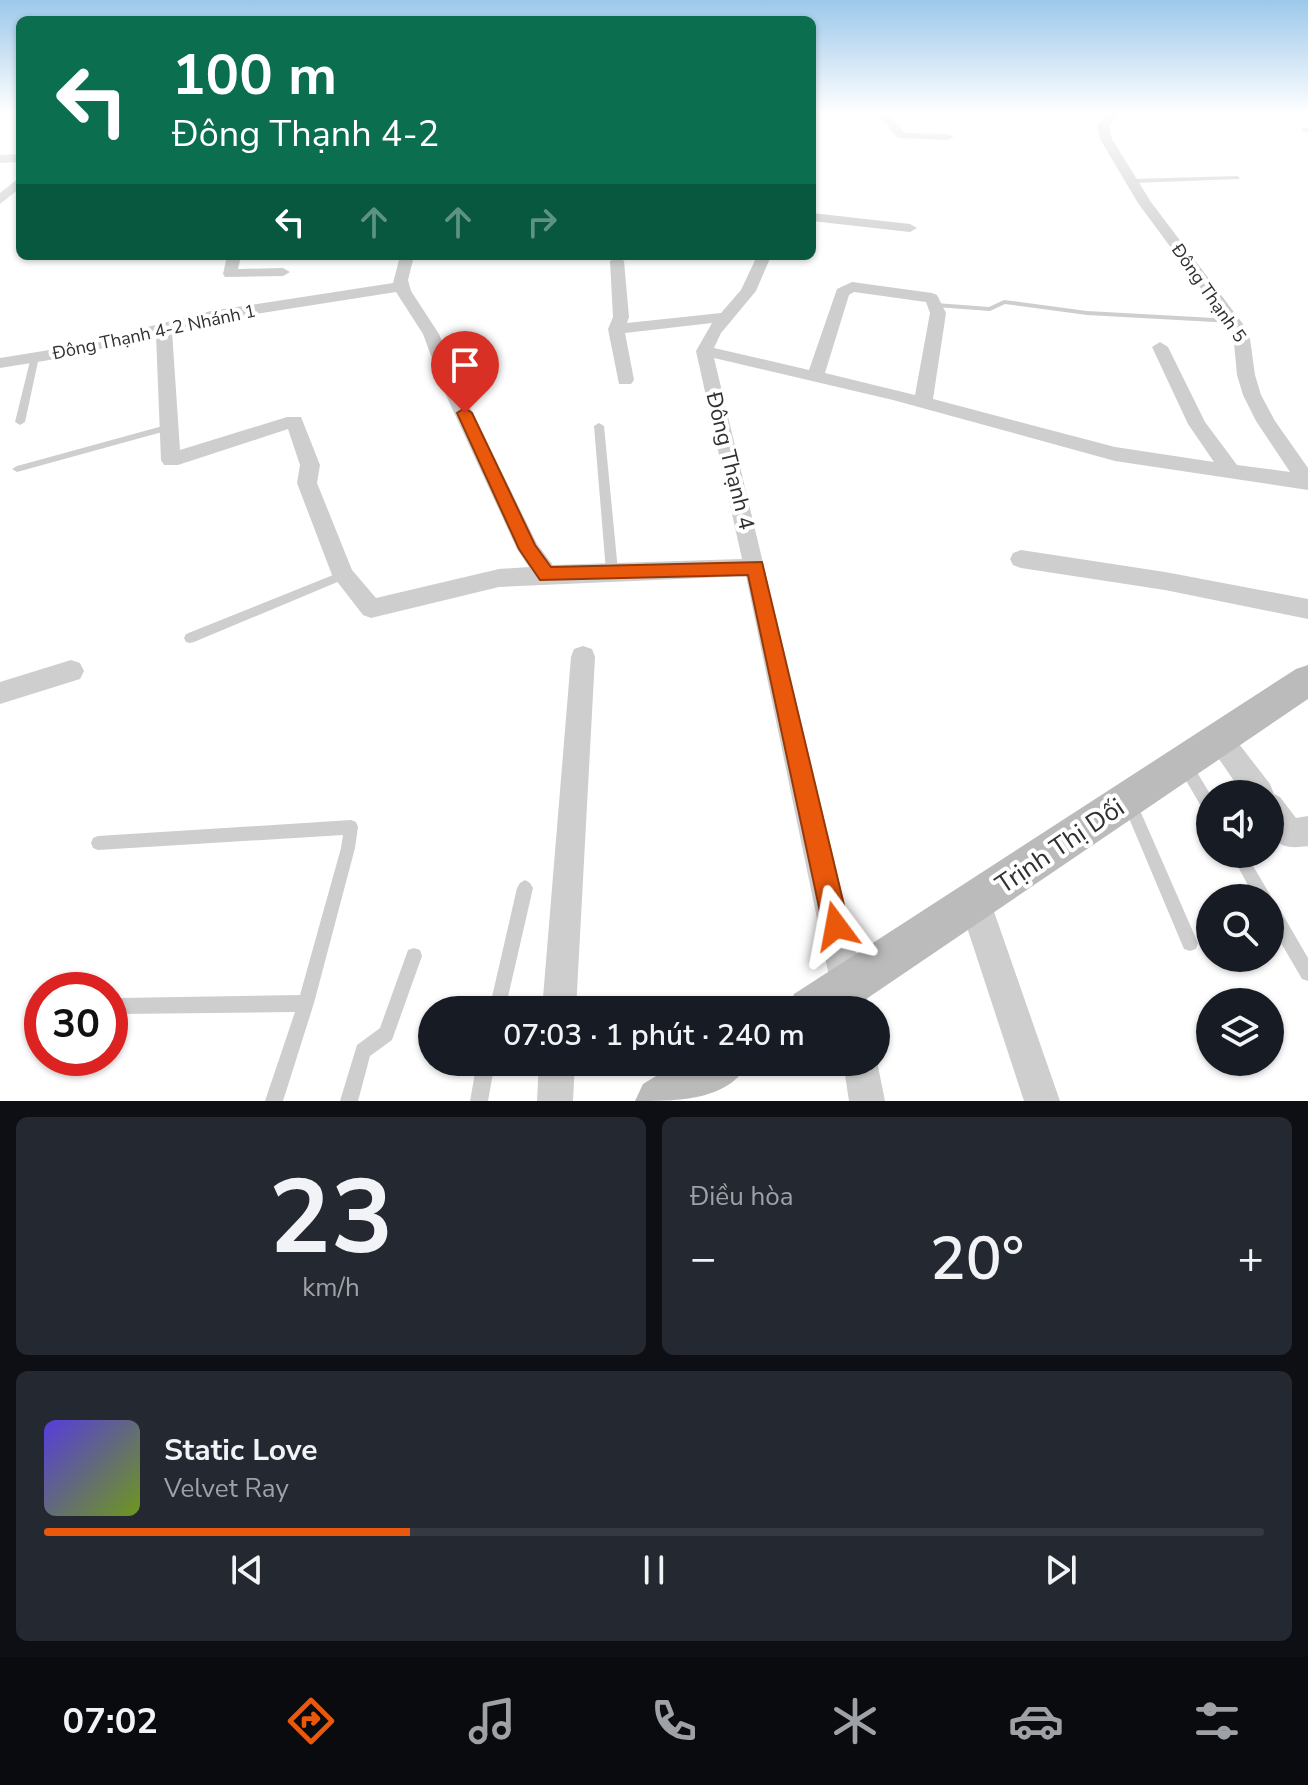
<!DOCTYPE html>
<html lang="vi">
<meta charset="utf-8">
<style>
:root{--surface:#171b24;--page:#242831;--text:#f1f3f6;--muted:#9ea1a6;--line:#363941;--accent:#ea580c}
body{margin:0;font-family:"Nunito Sans",sans-serif;background:var(--page);color:var(--text);height:100vh;display:flex;flex-direction:column;font-size:30px;white-space:nowrap}
*{box-sizing:border-box;margin:0}
p{font-size:26px;color:var(--muted)}
.icon{flex:none;width:44px;height:44px;fill:none;stroke:currentColor;stroke-width:2;stroke-linecap:round;stroke-linejoin:round}
.map{position:relative;height:1101px;overflow:hidden}
.side{display:flex;flex-direction:column;gap:16px;padding:16px;background:#0d0f14;flex:1}
.side>*{flex:none}
.guide{position:absolute;left:16px;top:16px;width:800px;height:244px;border-radius:12px;box-shadow:0 2px 6px #0004;background:#0b6e4f;color:#fff;overflow:hidden}
.controls{position:absolute;left:1196px;top:780px;display:grid;gap:16px}
.controls a{display:grid;place-items:center;width:88px;height:88px;border-radius:50%;background:var(--surface);box-shadow:0 2px 6px #0004;font-size:40px}
.speed{position:absolute;left:24px;top:972px;display:flex;gap:16px;font-size:40px;font-weight:700;text-align:center}
.speed>*{display:grid;place-content:center;width:104px;height:104px;border-radius:50%;background:var(--surface);box-shadow:0 2px 6px #0004;line-height:1}
.speed .limit{border:12px solid #d22;background:#fff;color:#111}
.pin{position:absolute;display:grid;place-items:center;width:68px;height:68px;color:#fff;margin:-82px -34px;border-radius:50% 50% 50% 0;rotate:-45deg;box-shadow:0 0 8px #0007}
.pin .icon{rotate:45deg}
.me{position:absolute;width:88px;margin:-44px;rotate:347deg;stroke-linejoin:round;filter:drop-shadow(0 0 6px #0008)}
.turn{display:flex;align-items:center;gap:28px;height:168px;padding:0 24px;font-size:36px}
.turn .icon{width:104px;height:104px;stroke-width:2.5}
.turn b{display:block;font-size:56px;line-height:68px}
.lanes{display:flex;align-items:center;height:76px;padding:0 24px;background:#0003;justify-content:center;gap:40px;direction:ltr}
.lanes .off{opacity:.35}
.big{font-size:60px;font-weight:600;line-height:1.1}
.side .widget{flex:1;display:flex;flex-direction:column;justify-content:center;gap:12px;min-width:0;padding:0 28px;border-radius:12px;background:var(--page)}
.side .dial{align-items:center;gap:0}
.dial b{font-size:104px;line-height:1}
.song{display:flex;align-items:center;gap:24px}
.cover{width:96px;height:96px;border-radius:12px;background:linear-gradient(135deg,hsl(250 70% 55%),hsl(80 70% 35%))}
.played{height:8px;border-radius:4px;background:linear-gradient(90deg,var(--accent) 30%,var(--line) 30%)}
.keys{display:flex;justify-content:space-around;direction:ltr}
.heat{display:flex;justify-content:space-between;align-items:center;font-size:44px;direction:ltr}
.side .tiles{flex:1;display:grid;gap:16px;grid-template-columns:1fr 1fr}
.widget:last-child{grid-column:span 2}
.trip{position:absolute;left:418px;top:996px;width:472px;height:80px;border-radius:40px;background:var(--surface);box-shadow:0 2px 6px #0004;font-weight:600;line-height:80px;text-align:center}
.menu{display:flex;height:128px;justify-content:space-around;align-items:center;background:#090b0e;color:var(--muted)}
.menu .icon{width:56px;height:56px}
.menu .current{color:var(--accent)}
.menu b{font-size:36px;color:var(--text)}
.map>svg:first-child{display:block}
.lines{fill:none;stroke-linecap:round;stroke-linejoin:round}
.lane{fill:#cecece;fill-rule:evenodd}
.street{fill:#cecece;fill-rule:evenodd}
.secondary{fill:#bbb;fill-rule:evenodd}
.route{fill:#ea580c;stroke:#983908;stroke-width:2}
.labels{text-anchor:middle;dominant-baseline:central;stroke-width:8;stroke-linejoin:round;paint-order:stroke}
.far-street-label{font-size:18px;fill:#313131;stroke:#fff}
.street-label{font-size:22px;fill:#313131;stroke:#fff}
.near-street-label{font-size:26px;fill:#313131;stroke:#fff}
</style>
<div class="map">
<svg width="1308" height="1101" viewBox="0 0 1308 1101">
<rect width="100%" height="100%" fill="#fff"/>
<g class="lines">
<path class="lane" d="M1237,176L1240,178L1239,179L1132,183L1129,181L1132,179Z
M1004,300L1087,311L1232,319L1236,321L1232,323L1087,315L1005,304L990,311L936,307L932,305L936,303L989,307Z
M35,354L39,357L25,422L20,425L15,422L31,357Z
M599,423L604,426L618,571L616,574H608L606,571L594,426Z
M170,424L173,425L175,427L173,429L17,472L12,469L17,466Z
M343,571L347,572L349,575L347,578L194,642L190,643L186,642L184,638L186,634Z
M1186,760L1191,762L1210,794V815L1205,813L1181,772L1179,767L1181,762Z
M1130,797L1135,799L1198,943L1196,949L1190,951L1184,949L1123,804L1125,799Z
M351,820L356,822L358,827L355,848L314,1003L283,1101H265L295,1012L119,1014L113,1012L111,1006L113,1000L119,998L300,995L341,848L343,835L98,850L93,848L91,843L93,838L98,836Z
M1231,854H1246L1269,893L1272,898L1270,901L1276,903L1308,958V981L1302,979L1270,924V898H1255Z
M525,880L530,883L533,888L505,1010H489L517,888L520,883Z
M414,948L420,950L422,956L392,1040L370,1056L358,1101H340L357,1045L380,1028L408,950Z
M477,1062H495L488,1101H470Z"/>
<path class="street" d="M876,113H887L905,133L948,134L954,137L948,140L898,138Z
M1110,113H1122L1109,126L1112,139L1151,202L1249,332L1255,375L1261,395L1275,421L1308,468V490L1115,461L893,400L714,358L870,1010H836L746,576L499,587L371,618L363,615L332,575L297,483L300,465L288,429L178,465H164L161,460L156,335L68,357L0,368V358L68,347L211,311L393,283L400,256H414L408,280L411,291L439,334L463,393L537,544L553,565L742,559L696,351L712,323L625,333L634,380L631,384H619L608,329L613,317L610,261L617,257L624,261L629,317L627,323L721,313L741,290L757,256H771L756,291L721,333L714,348L809,370L837,289L852,282L932,293L937,295L946,313L933,399L1115,447L1214,462L1188,424L1152,347L1160,342L1168,347L1205,422L1237,465L1290,472L1256,421L1243,395L1237,375L1233,332L1138,203L1100,139L1097,125ZM396,292L423,334L445,393L517,549L529,567L499,569L376,598L352,570L317,483L320,465L301,417H287L180,450L172,331L211,321ZM854,292L926,302L930,313L915,395L825,373L849,295Z
M1306,127H1308V133L1300,130Z
M20,154V162L0,163V155Z
M20,177V188L0,204V193Z
M812,213L910,224L917,228L910,232L812,221Z
M227,256H241L238,269L283,268L290,272L283,276L225,277L223,274Z
M1021,550L1165,572L1308,599V619L1165,590L1021,568L1013,565L1010,559L1013,553Z
M583,646L592,649L595,657L576,1010H542L571,657L574,649Z
M71,660L80,663L84,671L80,679L0,704V682Z
M1219,727L1229,731L1270,784L1274,794L1280,797L1296,818L1308,816V846C1265,853 1270,827 1270,794H1243L1206,740L1209,731Z
M975,887L986,892L991,903L1060,1101H1024L959,903L964,892Z
M876,1056L885,1101H849L843,1062H876Z
M539,1062H575L573,1101H537Z"/>
<path class="secondary" d="M1308,665V699L850,1010H787L794,994L1296,669Z
M679,1062H749C729,1101 678,1101 635,1101L643,1084Z"/>
</g>
<linearGradient id="sky" x2="0" y2="1"><stop stop-color="#9cc8eb"/><stop offset="0.42" stop-color="#fff"/><stop offset="1" stop-color="#fff" stop-opacity="0"/></linearGradient>
<rect width="1308" height="268" fill="url(#sky)"/>
<path class="route" d="M465,408L472,413L535,545L551,567L762,562L849,926L845,936L836,939L827,936L823,926L748,575L540,580L519,549L457,413Z"/>
<g class="labels">
<g class="far-street-label">
<text transform="translate(1209 293) rotate(55)">Đông Thạnh 5</text>
<text transform="translate(154 332) rotate(-12)">Đông Thạnh 4-2 Nhánh 1</text>
</g>
<g class="street-label">
<text transform="translate(730 461) rotate(76)">Đông Thạnh 4</text>
</g>
<g class="near-street-label">
<text transform="translate(1060 846) rotate(-34)">Trịnh Thị Dối</text>
</g>
</g>
</svg>
<div class="controls">
<a><svg class="icon" aria-label="sound" viewBox="0 0 24 24"><path d="M4 9h4l5-4v14l-5-4H4zM17 9q2 3 0 6"/></svg></a>
<a><svg class="icon" aria-label="search" viewBox="0 0 24 24"><circle cx="10" cy="10" r="6"/><path d="M15 15l6 6"/></svg></a>
<a><svg class="icon" aria-label="layers" viewBox="0 0 24 24"><path d="M12 4l9 5-9 5-9-5zM3 14l9 5 9-5"/></svg></a>
</div>
<div class="speed"><div class="limit">30</div></div>
<div class="pin" style="left:465px;top:413px;background:#d93025"><svg class="icon" aria-label="arrive" viewBox="0 0 24 24"><path d="M6 21V4h12l-3 4 3 4H6"/></svg></div>
<svg class="me" style="left:836px;top:926px" viewBox="-20 -20 40 40"><path d="M0-17L14 15 0 8-14 15z" fill="#ea580c" stroke="#fff" stroke-width="4"/></svg>
<div class="trip">07:03 · 1 phút · 240 m</div>
<div class="guide">
<div class="turn"><svg class="icon" aria-label="left" viewBox="0 0 24 24"><path d="M17 20v-9H6M10 6l-5 5 5 5"/></svg><div><b>100 m</b>Đông Thạnh 4-2</div></div>
<div class="lanes"><svg class="icon" aria-label="left" viewBox="0 0 24 24"><path d="M17 20v-9H6M10 6l-5 5 5 5"/></svg><svg class="icon off" aria-label="ahead" viewBox="0 0 24 24"><path d="M12 20V5M6 11l6-6 6 6"/></svg><svg class="icon off" aria-label="ahead" viewBox="0 0 24 24"><path d="M12 20V5M6 11l6-6 6 6"/></svg><svg class="icon off" aria-label="right" viewBox="0 0 24 24"><path d="M7 20v-9h11M14 6l5 5-5 5"/></svg></div>
</div>
</div>
<section class="side">
<div class="tiles">
<div class="widget dial"><b>23</b><p>km/h</p></div>
<div class="widget"><p>Điều hòa</p>
<div class="heat"><a>−</a><b class="big">20°</b><a>+</a></div>
</div>
<div class="widget">
<div class="song"><i class="cover"></i><div><b>Static Love</b><p>Velvet Ray</p></div></div>
<div class="played"></div>
<div class="keys"><svg class="icon" aria-label="previous" viewBox="0 0 24 24"><path d="M18 5L8 12l10 7zM5 5v14"/></svg><svg class="icon" aria-label="pause" viewBox="0 0 24 24"><path d="M8 5v14M16 5v14"/></svg><svg class="icon" aria-label="next" viewBox="0 0 24 24"><path d="M6 5l10 7-10 7zM19 5v14"/></svg></div>
</div>
</div>
</section>
<nav class="menu">
<b>07:02</b>
<svg class="icon current" aria-label="directions" viewBox="0 0 24 24"><path d="M12 3l9 9-9 9-9-9zM9 14v-3h6M13 9l2 2-2 2"/></svg>
<svg class="icon" aria-label="music" viewBox="0 0 24 24"><path d="M9 18V5l10-2v13"/><circle cx="6" cy="18" r="3"/><circle cx="16" cy="16" r="3"/></svg>
<svg class="icon" aria-label="phone" viewBox="0 0 24 24"><path d="M5 4h4l2 5-3 2q2 4 5 5l2-3 5 2v4C11 20 4 13 5 4z"/></svg>
<svg class="icon" aria-label="climate" viewBox="0 0 24 24"><path d="M12 3v18M4 7l16 10M4 17L20 7"/></svg>
<svg class="icon" aria-label="car" viewBox="0 0 24 24"><path d="M5 17H2v-5l4-1 3-4h7l3 4 3 1v5h-3M9 17h6M6 11h13"/><circle cx="7" cy="17" r="2"/><circle cx="17" cy="17" r="2"/></svg>
<svg class="icon" aria-label="filters" viewBox="0 0 24 24"><path d="M4 7h16M4 17h16"/><circle cx="9" cy="7" r="2"/><circle cx="15" cy="17" r="2"/></svg>
</nav>
